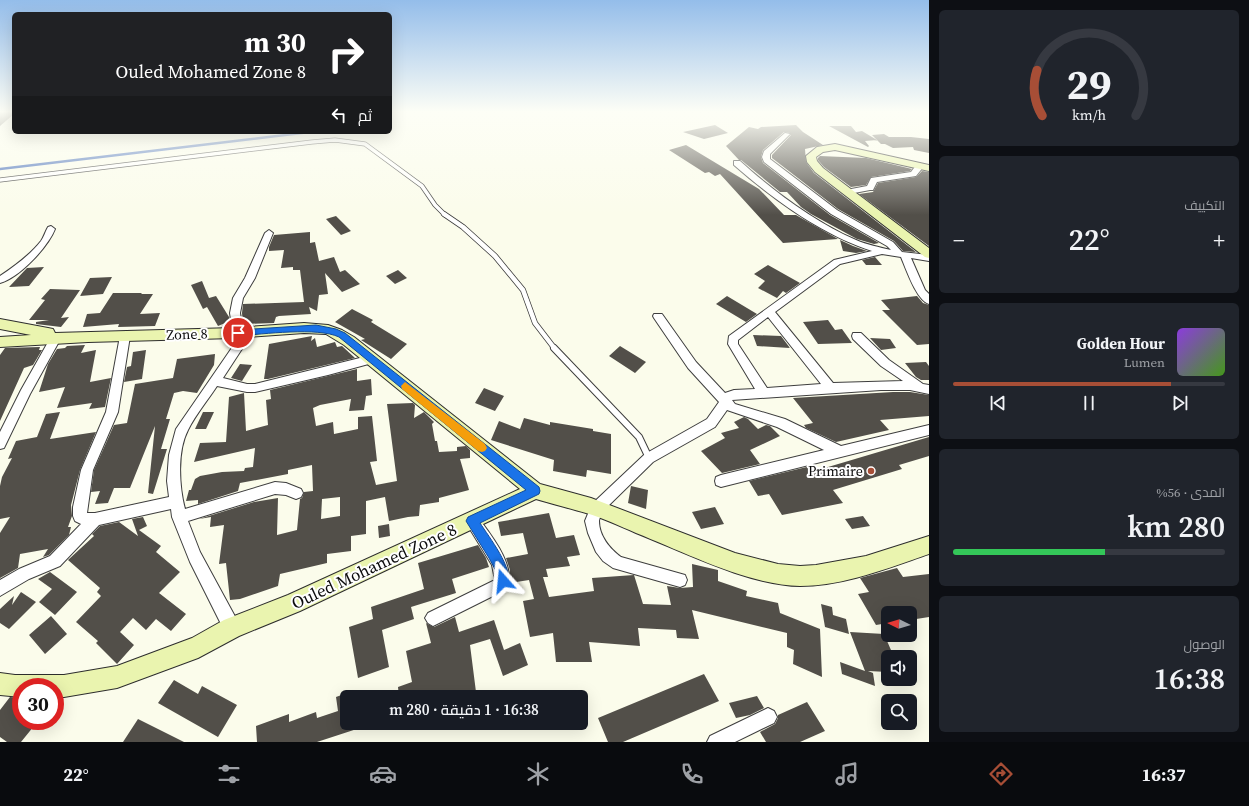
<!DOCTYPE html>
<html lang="ar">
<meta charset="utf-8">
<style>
:root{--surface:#171b24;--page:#20242c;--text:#f1f3f6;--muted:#9ea1a6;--line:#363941;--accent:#a74e36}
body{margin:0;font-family:"Source Serif 4",Cairo,serif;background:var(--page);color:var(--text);direction:rtl;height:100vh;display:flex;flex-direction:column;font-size:15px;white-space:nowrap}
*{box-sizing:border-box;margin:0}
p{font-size:13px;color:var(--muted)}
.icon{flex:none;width:22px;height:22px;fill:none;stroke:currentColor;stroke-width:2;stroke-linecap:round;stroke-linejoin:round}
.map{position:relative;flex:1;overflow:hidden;direction:ltr}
.details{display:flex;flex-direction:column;gap:10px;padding:10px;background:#0d0f14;width:320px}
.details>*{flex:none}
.banner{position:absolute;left:12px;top:12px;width:380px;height:122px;border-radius:6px;box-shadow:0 4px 16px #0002;direction:rtl;background:#202124;color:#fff;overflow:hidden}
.needle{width:26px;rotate:275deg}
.controls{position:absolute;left:881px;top:606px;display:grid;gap:8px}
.controls a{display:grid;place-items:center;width:36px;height:36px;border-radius:6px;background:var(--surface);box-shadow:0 4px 16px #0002;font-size:20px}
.speed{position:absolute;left:12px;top:678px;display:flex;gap:8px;font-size:20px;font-weight:700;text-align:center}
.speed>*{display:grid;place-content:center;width:52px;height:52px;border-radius:50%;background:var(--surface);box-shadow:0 4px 16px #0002;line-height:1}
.speed .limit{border:6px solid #d22;background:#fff;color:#111}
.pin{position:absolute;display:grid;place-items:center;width:34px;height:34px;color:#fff;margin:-17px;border:2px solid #fff;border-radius:50%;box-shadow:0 1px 4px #0007}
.me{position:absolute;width:44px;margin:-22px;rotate:342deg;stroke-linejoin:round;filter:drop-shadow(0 0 3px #0008)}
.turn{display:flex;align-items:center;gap:14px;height:84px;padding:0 20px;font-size:18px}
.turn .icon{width:52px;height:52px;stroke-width:2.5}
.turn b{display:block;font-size:28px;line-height:34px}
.then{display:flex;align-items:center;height:38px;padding:0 20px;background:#0003;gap:8px;font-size:15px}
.big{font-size:30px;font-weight:600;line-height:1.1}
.details .tile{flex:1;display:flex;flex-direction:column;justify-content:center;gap:6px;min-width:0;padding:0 14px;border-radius:6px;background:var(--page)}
.details .dial{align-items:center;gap:0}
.dial svg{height:104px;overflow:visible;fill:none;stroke:var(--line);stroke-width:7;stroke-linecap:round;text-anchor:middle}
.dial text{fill:var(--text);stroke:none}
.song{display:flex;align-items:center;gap:12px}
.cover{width:48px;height:48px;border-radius:6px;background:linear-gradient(135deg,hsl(270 70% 55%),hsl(100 70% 35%))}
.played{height:4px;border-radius:2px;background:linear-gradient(90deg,var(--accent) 80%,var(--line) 80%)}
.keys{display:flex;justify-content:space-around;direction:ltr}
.heat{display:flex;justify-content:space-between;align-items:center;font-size:22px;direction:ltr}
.charge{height:6px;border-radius:3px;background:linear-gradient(90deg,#34c759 56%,var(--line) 0)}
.trip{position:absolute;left:340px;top:690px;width:248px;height:40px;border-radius:6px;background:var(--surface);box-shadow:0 4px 16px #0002;font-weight:600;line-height:40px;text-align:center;direction:rtl}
.tab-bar{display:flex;height:64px;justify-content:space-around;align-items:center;background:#090b0e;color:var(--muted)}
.tab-bar .icon{width:28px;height:28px}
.tab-bar .selected{color:var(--accent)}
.tab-bar b{font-size:18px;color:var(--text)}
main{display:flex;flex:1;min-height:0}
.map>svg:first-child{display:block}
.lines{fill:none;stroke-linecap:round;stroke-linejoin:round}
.stream{stroke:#486fba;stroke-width:2.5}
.building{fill:#524f49;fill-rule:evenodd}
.lane-far2-casing{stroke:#3e3e3e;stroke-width:5}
.lane-far1-casing{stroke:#3e3e3e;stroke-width:6}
.lane-casing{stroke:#3e3e3e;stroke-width:8}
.street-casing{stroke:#3e3e3e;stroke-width:2}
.secondary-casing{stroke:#2d2d2d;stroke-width:2}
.lane-far2{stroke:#fff;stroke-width:3.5}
.lane-far1{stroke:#fff;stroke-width:4.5}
.lane{stroke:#fff;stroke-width:6}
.street{fill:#fff;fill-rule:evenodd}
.secondary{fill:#eaf4af;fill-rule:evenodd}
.route{fill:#1a73e8;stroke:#114b97}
.slow{fill:#f59e0b}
.poi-dot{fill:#a74e36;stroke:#fff;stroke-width:1.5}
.labels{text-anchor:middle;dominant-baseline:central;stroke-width:4;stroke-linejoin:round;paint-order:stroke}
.street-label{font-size:14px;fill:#0b0b0b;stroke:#fff}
.poi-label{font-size:14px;fill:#0b0b0b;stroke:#fff;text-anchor:end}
.near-street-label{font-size:17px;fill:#0b0b0b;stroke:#fff}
</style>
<main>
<section class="details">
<div class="tile dial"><svg viewBox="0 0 100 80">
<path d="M14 69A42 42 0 1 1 86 69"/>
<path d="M14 69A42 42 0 0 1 10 34" stroke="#a74e36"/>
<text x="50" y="56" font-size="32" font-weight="700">29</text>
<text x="50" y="72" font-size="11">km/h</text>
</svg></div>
<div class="tile"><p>التكييف</p>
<div class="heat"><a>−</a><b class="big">22°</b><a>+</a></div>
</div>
<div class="tile">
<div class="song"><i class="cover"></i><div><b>Golden Hour</b><p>Lumen</p></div></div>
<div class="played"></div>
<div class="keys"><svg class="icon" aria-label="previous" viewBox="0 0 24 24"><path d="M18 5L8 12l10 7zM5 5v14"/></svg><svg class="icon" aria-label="pause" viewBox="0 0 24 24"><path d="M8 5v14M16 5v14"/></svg><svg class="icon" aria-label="next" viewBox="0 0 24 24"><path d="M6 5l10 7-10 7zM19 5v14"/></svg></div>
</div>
<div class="tile"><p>المدى · 56%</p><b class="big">280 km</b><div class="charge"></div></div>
<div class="tile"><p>الوصول</p><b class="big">16:38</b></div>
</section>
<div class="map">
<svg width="929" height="742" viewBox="0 0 929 742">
<rect width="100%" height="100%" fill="#fbfceb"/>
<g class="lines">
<path class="stream" d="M390,113L394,111
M0,169L310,132"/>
</g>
<path class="building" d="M0,111H14V114L0,126Z
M715,125L728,133L704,139L683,132Z
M796,125L803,132L823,145L805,149L806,162L814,173L916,252L903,251L894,241L838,209L772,158V155L791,135L790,133L784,132L763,150L761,157L763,163L830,215L879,243L874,244L857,239L811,214L801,207L787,192H780L741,160H739L726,146L749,127L758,129L761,127Z
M829,126H851L856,132L862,131L877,140L865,141L869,146L868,147Z
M884,134L889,137H911L929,139V153L914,150L913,147L893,148L885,144H881L872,135Z
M686,145L759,189L784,215H796L838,239L783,243L720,174L715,176L709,172L705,173L669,150Z
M820,156L866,158L912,169L910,171L871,177L866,185L851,187L824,167L818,160V158Z
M922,171L929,172V246L859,194L873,192L878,183L916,177Z
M336,216L351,231L341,235L326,219Z
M310,232V243L315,242L319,261L334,257L340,272L345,270L360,284L342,292L325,273L328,294L319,295L317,311L309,307L311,314L279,316L276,317L274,323L243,324L242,313L243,304L304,302L300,270H293V267L281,268L284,250L269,251V247L274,235Z
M840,240L853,246L867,251L856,253L843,251Z
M875,257L882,265H866L862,260Z
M768,265L800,283L786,293L783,291L777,298L758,288L765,281L754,274Z
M44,267L29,286L9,287L27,268Z
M398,270L407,278L395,284L386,276Z
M112,277L103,294L80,296L90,278Z
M202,281L209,298L216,296L229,317L230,321L218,326L207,307L203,309L191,285Z
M50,289L80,290L61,318L69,317L61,327L36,324V322L49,320H29L45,300L41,299Z
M113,293H142L141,294H153L140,314L160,313L155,326L118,327L119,324L83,327L87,314L100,313Z
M727,296L757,314L746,322L716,304Z
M917,296L923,303L929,305V344L917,345L882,310H890L881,300Z
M352,309L373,320L371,322L407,344L391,359L361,340L365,339L335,322Z
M828,320L835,330L842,329L852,343L818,344L803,322Z
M753,335L781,336L790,348L757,346Z
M312,336L311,341L315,338L317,347L335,342L337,347L342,346L355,358L268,379H264L269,344Z
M870,338L890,339L896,348L881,350Z
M85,345L81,353L96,350L90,382L111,378L105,407L89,409L92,403L57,408L65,387L39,392L48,364L57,349L65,348L67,346Z
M620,346L646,362L635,373L609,356Z
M40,347L39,350H42L33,365L24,368L0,421V355L5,348Z
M146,350L142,379L124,382L127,367L131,366L133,352Z
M215,354L214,365L197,393L183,391L174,393L166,419H170L161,449H167L153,494L148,493L155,426L130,488H114L108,503L95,504L100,491L91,492L94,470L114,425L127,423L135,384L173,378L177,359Z
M926,362L929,366V380H921L916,377L905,363Z
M240,364L252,365L242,381L231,378Z
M357,369V381L371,379L372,395L366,396L364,410L349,411L351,399L320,405L313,408L316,426L333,422L334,434L358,429V417L372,416L377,461L370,462L376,485L397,481L387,404L413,403L415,405L414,418L424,412L434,422L432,424L435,441H437L439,452L457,451V447L466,446L470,450V458L460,459L469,490L439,498V502L420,505L419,516L408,517L389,521L385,497L366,501V534L351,536V551L327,554V563L280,574L278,586L240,599L230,600L226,563L219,564L224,525L210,527L211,517L199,519L254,502L278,498L277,535L297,530L300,499L302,498L304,492L313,491L312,465L288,470V474L240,483L238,491L198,504V500L186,501L189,490H191L195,479L200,476L222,472L244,471L245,468L253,467L255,448L194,462L200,443L226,442L229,397L244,393L246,431L268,425L266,400L271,399L270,390ZM340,497V516L321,519L322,499Z
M484,388L504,396L495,411L475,403Z
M893,392H910L929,395V416L880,420L889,430L836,442L806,428L804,425L813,423L793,398Z
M60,412L50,439L96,432L80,470L71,505L72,516L68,527H71L69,535L49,555L43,557L48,549L20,554L18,568L0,578V533L10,517L0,519V486L2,477L12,458L8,459L16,441L37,437L46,414Z
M203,412H214L206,429H195Z
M744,417L748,419L758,429L766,425L770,426L780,436L750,450L760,464L722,473L701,451L725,438L721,433L739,428L734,422Z
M524,418L550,425V422L593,429V431L611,434V474L587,470L586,477L553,471L554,460L491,440L499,421L520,429Z
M929,437V456L899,465L902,469L833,490L843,503L782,515L769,494L758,496L749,481L815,465L818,470Z
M631,486L648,490L646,509L628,503Z
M715,507L724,524L701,529L692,512Z
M549,513L556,538L574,535L580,555L567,557L570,566L546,569L548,577H543L549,597L594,591L592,578L634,575L643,604L671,605L667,586L680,588L693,587L692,564L718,570V581L747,591L746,596L778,603L780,613L820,629L822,677L793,664L794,650L787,647V633L692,610L699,639L677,638L676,630L638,628L640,646L589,642L592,662H556L553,633L530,637L523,601L534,599L529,580L510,583V570L506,558L528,554L523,533L501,536L498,522Z
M863,516L870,526L852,529L845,519Z
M143,517L147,526L139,530L161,546L156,552L180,572L159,593L186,614L171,631L156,619L146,630L133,618L120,632L134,645L117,664L96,643L98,641L76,622L101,596L97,592L100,588L68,560L94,536L92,534L100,526L119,522L138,536L132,519Z
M389,524L390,536L379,538L378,526Z
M478,545L486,558L489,567L452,579L456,593L411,607L414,619L382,630L389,667L358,678L349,627L373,619L371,607L424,589L418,563Z
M897,568L903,577L929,574V617L910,620V613H888V623L876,625L858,594L869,592L860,578Z
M50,572L77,592L55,615L39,602L52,589L38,579Z
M21,592L36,602L9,629L0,623V609L14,596L12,605Z
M821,604L832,607L833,615L846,619L849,634L825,627Z
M51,616L67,634L45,654L29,635Z
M455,617L459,632L494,620L504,650L520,643L528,665L503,676L490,639L470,645L476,692L445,697H399L398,687L412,682L406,651L431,643L426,623L434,627Z
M850,632L884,634L894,657H888V672L868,671L873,673L875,686L842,674L840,662L865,671Z
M704,674L719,701L623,742H608L598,718Z
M174,680L198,694L202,686L237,705L218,737L158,703Z
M347,693V723H368L369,725L317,742H257L256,726L289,714V722L316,712L317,718L338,711L336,697Z
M757,696L764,708L750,715L736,718L729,703Z
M10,697L21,698V721H38L21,742H7L0,737V710Z
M807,702L825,731L800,742H766L760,732L775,724L778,718V715Z
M138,719L184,742H123Z"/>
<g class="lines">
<g class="lane-far2-casing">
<path id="lane-far2" d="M0,180L312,142L335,140L365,144L422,186L435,205L445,215"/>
</g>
<g class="lane-far1-casing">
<path id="lane-far1" d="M444,214L463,227L495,256L523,290L535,323L555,349"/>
</g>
<g class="lane-casing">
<path id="lane" d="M554,348L639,437L649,458"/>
</g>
<g class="street-casing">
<path id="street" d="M785,133L790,134L770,154V159L837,210L893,242L902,252L929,255V261L911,258L925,290L929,294V304C917,301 906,269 901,257L882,254L840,264L775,312L833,383L903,381L881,366L853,339L852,336L853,333H861L889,360L923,384L929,385V394L910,390H881L732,400L735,404L785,419L841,446L929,425V435L721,487L716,485L715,481L716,477L721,475L824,450L777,427L727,410L715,427L653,462L602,512C601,515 599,519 599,521C599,536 610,549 621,557L685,575L687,580L685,585L680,587L613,568L603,561L596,552L588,533L585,521L592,504L645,454L707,419L719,402L688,368L654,318L653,316L654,314H662L696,362L725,393L734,390L755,389L728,344L729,336L834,260L872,251C822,235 774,200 734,165V161H740C772,190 816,223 856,240C867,245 879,247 891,250L887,246L831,214L764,162L762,157L764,151ZM768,317L821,384L767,388L738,344V340Z
M917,164H920L924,166L916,176L877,182L873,190H870L849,194L845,192L846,190L867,186L871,178L911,172Z
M51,226L55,229C48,247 19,278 0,283V276C15,266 30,255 41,241C44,237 45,232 48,227Z
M269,230L273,233L255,278L243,298L240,313L243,331L248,328L252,329L253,332L223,378L247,384H255L372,355L376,356L377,359L376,362L328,375L255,392H247L217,386C208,400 196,414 188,430C177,451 179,486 185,509L275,482L286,483L301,489L303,493L301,497L296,499L286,495L275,494L188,521L200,552L238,622L240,628L238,634L232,636L226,634L190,562L172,517L171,509L99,525L60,566L29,579L0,596V580L19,569L50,556L81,524L75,521L73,516V507L81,470L106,412L120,336L121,333H129L130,336L118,412L93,470L87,513H95L169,497L167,481L169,455L176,429L240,336H234L233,333L230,313L233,298L245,278L265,233Z
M56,334L60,335L61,338L30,394L4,448L0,449V432L21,390L52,335Z
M472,514L477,516C490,534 517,566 507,589L433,626L428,623L425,618L428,613L495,580L492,565L465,521L467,516Z
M768,708L774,711L777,717L774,723L735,742H707L710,736Z"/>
</g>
<g class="secondary-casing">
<path id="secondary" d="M835,144L929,165V171L835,150L823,152L816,157L817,161L823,168L929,248V258L925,257L815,172L807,162L806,156L817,147Z
M0,319L48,328L53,329L55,333L234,328L304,323L328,325L342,330L354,337L540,484L591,498L735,553L778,564L800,566L816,565L866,556L929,536V554C888,568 844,586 800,586C748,585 684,552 636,533C620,526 603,518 586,513C569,508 552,504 536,499L300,611L239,636L198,658L117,688L64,697H55V687H21V697L0,695V673L15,675H64L117,666L192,638L224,620L288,595L520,489L344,345L326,334L304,333L234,338L88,342L0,347V337L31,335L0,329Z"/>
</g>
<use href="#lane-far2" class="lane-far2"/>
<use href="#lane-far1" class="lane-far1"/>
<use href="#lane" class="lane"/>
<use href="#street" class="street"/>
<use href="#secondary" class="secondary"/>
</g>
<linearGradient id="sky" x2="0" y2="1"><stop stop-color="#94bdea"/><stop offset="0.52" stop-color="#fdfef6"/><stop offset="1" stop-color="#fdfef6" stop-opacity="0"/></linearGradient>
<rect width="929" height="215" fill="url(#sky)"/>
<path class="route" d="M316,325L336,329L345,333L539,487L540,491L539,494L480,523C489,537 514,569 508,585L503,587L499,585L497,573L489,558L466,521L468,517L526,490L339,337C318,327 263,334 238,336L234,333L238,330Z"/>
<path class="slow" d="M405,382L485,444L487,448L485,451L482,452L478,451L402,389L401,386Z"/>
<circle class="poi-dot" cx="871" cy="471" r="4"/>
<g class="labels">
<g class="street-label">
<text transform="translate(187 334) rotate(-2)">Zone 8</text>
</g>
<g class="poi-label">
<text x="863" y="471">Primaire</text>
</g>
<g class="near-street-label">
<text transform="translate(374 566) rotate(-25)">Ouled Mohamed Zone 8</text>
</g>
</g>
</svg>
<div class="controls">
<a><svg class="needle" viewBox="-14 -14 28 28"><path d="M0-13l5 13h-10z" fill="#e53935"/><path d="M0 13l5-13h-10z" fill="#9ea1a6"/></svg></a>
<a><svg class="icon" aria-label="sound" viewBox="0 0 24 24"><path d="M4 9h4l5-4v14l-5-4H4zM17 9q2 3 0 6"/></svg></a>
<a><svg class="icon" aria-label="search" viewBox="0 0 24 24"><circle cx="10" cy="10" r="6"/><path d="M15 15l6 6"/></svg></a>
</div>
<div class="speed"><div class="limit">30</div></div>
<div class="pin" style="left:238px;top:333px;background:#d93025"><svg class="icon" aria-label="arrive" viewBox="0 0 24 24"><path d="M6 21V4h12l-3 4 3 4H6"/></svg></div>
<svg class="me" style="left:503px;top:581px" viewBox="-20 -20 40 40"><path d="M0-17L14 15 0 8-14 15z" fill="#1a73e8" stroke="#fff" stroke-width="4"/></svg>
<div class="trip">16:38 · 1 دقيقة · 280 m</div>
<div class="banner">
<div class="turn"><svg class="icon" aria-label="right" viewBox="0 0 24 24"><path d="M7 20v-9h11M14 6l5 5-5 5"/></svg><div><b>30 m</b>Ouled Mohamed Zone 8</div></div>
<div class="then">ثم<svg class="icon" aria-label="left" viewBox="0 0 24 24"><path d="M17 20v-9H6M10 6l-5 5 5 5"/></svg></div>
</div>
</div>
</main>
<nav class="tab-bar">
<b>16:37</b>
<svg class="icon selected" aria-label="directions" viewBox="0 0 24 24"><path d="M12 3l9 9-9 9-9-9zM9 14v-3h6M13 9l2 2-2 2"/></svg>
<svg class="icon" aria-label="music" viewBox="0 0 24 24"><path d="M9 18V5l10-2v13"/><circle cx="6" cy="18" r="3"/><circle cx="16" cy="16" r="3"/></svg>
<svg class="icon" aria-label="phone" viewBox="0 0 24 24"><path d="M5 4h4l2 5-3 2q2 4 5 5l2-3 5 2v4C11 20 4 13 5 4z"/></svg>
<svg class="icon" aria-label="climate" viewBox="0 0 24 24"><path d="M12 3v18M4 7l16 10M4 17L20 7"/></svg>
<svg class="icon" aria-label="car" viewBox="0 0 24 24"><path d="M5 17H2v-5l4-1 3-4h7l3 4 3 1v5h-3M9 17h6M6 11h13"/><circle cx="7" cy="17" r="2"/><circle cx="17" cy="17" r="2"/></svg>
<svg class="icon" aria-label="filters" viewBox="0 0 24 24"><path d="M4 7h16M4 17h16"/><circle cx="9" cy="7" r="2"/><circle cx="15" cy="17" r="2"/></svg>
<b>22°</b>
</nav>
